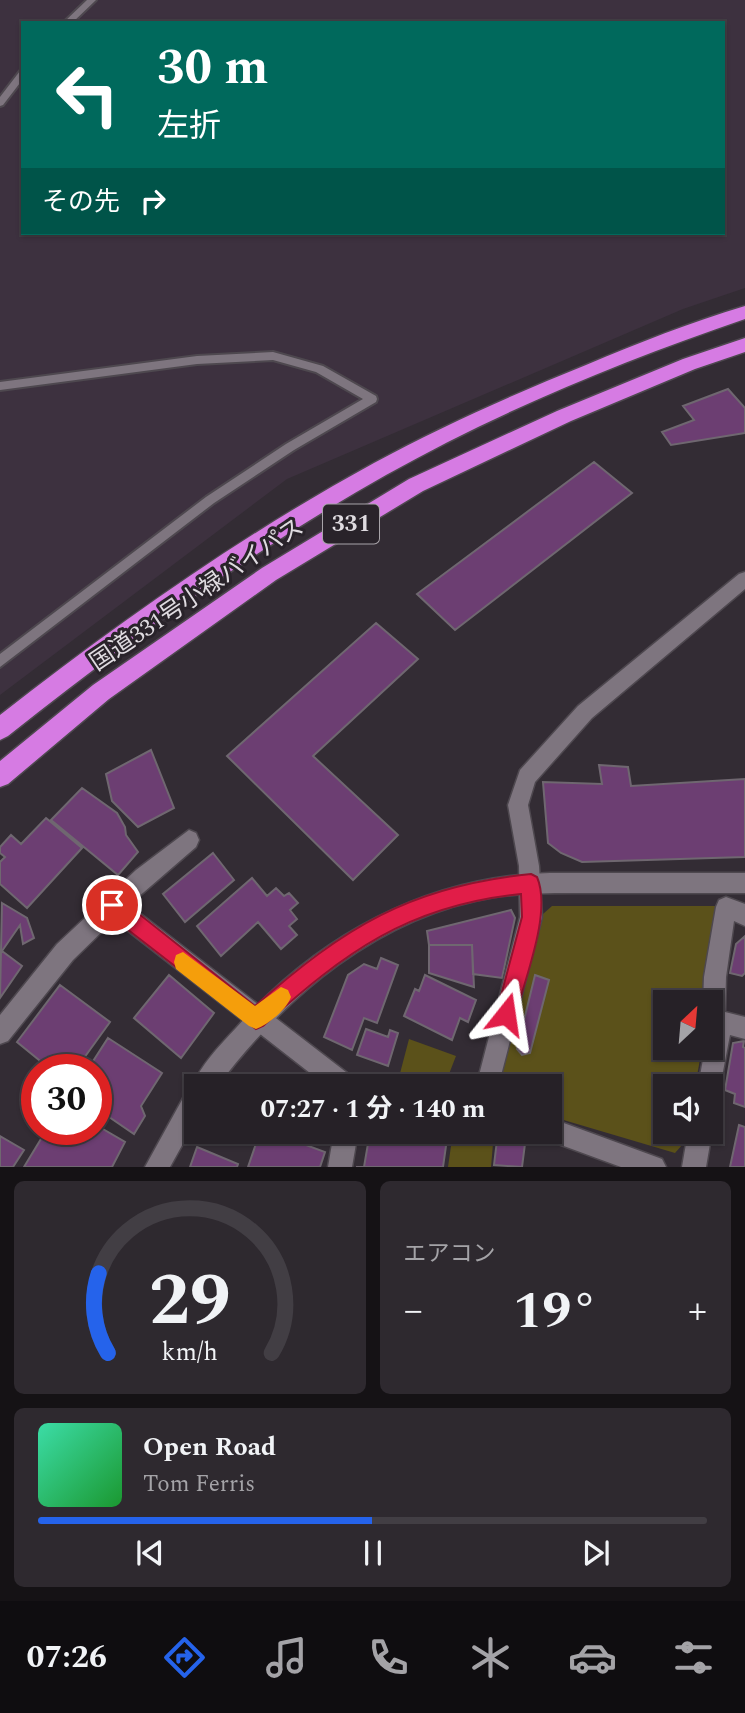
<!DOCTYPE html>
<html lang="ja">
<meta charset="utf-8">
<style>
:root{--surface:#262127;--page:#2e292f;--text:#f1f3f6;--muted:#a4a3a7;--line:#423e44;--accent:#2563eb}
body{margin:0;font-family:Spectral,"Noto Sans JP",serif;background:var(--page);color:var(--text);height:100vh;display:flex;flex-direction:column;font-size:26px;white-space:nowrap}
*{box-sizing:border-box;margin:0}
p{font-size:23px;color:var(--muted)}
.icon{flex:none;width:38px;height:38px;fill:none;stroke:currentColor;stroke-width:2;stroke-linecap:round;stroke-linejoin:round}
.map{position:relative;height:1167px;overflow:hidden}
.side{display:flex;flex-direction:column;gap:14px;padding:14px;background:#151215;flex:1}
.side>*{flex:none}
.banner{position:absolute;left:21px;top:21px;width:704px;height:214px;border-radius:0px;box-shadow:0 2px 5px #0004,0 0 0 2px var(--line);background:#00695c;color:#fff;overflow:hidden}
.needle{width:46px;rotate:26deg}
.controls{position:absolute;left:653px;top:990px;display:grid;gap:14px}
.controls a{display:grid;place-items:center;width:70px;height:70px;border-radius:0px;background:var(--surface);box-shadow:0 2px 5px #0004,0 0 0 2px var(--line);font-size:35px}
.speed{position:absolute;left:21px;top:1054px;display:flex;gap:14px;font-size:35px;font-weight:700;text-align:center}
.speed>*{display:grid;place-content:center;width:91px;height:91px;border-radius:50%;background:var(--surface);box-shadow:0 2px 5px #0004,0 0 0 2px var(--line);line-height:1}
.speed .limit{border:10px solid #d22;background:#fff;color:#111}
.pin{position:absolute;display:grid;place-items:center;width:60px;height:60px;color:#fff;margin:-30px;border:4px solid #fff;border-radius:50%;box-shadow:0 2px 7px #0007}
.me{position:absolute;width:77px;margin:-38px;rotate:15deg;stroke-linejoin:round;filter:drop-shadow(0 0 5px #0008)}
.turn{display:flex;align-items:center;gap:24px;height:147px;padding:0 21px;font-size:32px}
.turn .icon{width:91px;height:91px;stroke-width:2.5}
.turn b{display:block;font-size:49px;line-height:60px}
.then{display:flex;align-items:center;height:66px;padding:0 21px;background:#0003;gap:14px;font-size:26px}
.big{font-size:52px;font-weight:700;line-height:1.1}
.side .widget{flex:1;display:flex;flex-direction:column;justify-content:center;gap:10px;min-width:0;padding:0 24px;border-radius:10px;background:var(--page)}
.side .dial{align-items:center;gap:0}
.dial svg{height:182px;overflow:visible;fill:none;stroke:var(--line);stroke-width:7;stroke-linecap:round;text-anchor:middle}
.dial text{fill:var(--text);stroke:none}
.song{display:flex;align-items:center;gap:21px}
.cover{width:84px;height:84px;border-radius:10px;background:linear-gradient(135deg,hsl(160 70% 55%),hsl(130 70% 35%))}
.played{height:7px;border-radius:4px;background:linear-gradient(90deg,var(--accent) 50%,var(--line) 50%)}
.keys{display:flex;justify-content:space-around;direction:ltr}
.heat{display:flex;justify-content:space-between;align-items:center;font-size:38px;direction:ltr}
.side .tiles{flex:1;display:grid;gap:14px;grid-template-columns:1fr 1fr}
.widget:last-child{grid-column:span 2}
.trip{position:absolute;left:184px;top:1074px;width:378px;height:70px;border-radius:0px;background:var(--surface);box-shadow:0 2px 5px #0004,0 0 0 2px var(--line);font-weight:700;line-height:70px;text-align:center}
.menu{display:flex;height:112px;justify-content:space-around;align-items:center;background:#0f0d10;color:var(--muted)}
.menu .icon{width:49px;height:49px}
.menu .on{color:var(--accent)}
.menu b{font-size:32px;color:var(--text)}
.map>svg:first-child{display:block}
.built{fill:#3d313f;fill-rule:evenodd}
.green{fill:#5b511a}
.building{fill:#6c3e72;stroke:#6f6770;stroke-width:2}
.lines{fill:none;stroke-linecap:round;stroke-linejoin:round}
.lane-casing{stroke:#4e484f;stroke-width:4}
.street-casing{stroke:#4e484f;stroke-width:3}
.secondary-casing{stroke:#4e484f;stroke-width:3}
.highway-casing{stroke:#4e484f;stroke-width:3}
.lane{fill:#7e757f;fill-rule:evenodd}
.street{fill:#7e757f;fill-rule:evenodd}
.secondary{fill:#7e757f;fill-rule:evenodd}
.highway{fill:#d67be3;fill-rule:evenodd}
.route{fill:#e11d48;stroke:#92132f;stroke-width:2}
.slow{fill:#f59e0b}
.labels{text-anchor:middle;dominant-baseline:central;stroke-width:6;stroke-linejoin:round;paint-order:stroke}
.shield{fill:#29232a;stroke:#a8a4a9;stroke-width:2}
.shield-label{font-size:23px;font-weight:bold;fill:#dfdbe0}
.street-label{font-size:24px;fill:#dfdbe0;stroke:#29232a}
</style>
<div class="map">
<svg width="745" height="1167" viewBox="0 0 745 1167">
<rect width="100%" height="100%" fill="#332c34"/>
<path class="built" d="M0,0H745V288L683,309L287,479L0,695ZM23,23H723V233H23Z"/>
<path class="green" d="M552,906H718L707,1003H665V1048H702L695,1087H665V1132H686L683,1144L675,1153L550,1116V1087H507L501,1078L543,914Z
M409,1039L456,1056L444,1087L398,1081Z
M453,1132H494L491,1167H448Z"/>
<path class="building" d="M728,389L745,408V433L671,445L662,432L694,420L683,406Z
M594,462L632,493L455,630L417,594Z
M376,623L418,659L313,756L398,835L353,880L227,756Z
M151,750L174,808L138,827L112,801L106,774Z
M599,765L628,767L631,786L745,779V857L582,862L561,853L548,843L543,782L602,784Z
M82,788L117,813L125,827L126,835L138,852L118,875L51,820Z
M46,818L82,848L27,908L0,884V862L5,857L0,853V847L11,835L21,844Z
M213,853L234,880L185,922L163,894Z
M252,878L267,896L276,888L284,896L289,893L298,903L290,910L297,919L289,926L297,935L281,949L258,922L221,956L197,926Z
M2,903L27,918L34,938L23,944L20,925L2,951L22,966L0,998Z
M511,910L515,918L502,978L473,974L472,945H429L427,931Z
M745,936V973L742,976L730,973L736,944Z
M429,945H472L474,987L429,973Z
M381,958L398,965L377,1023L364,1018L352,1050L324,1037L348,975L364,964L377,969Z
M169,975L214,1013L181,1058L134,1018Z
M425,975L476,1000L468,1022L460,1018L452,1040L404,1016L415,989L419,991Z
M535,975L549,980L530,1053L522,1055L517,1049Z
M60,985L110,1022L76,1069H50L17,1042Z
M366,1029L388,1037L390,1030L398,1033L388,1066L357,1055Z
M108,1038L162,1073L141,1106L145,1116L134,1134L96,1108V1069H88Z
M744,1041L743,1047L745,1048V1107L734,1103L735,1094L725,1090L733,1043Z
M96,1125L125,1142L112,1167H24L47,1129H96Z
M739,1125L745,1127V1167H730Z
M260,1132H271L325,1152L320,1167H248Z
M370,1132L396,1139L397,1132H448L443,1167H356H364Z
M498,1132L526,1136L522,1167L494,1165Z
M0,1136L24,1150L13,1167H0Z
M197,1147L238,1164L237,1167H190Z"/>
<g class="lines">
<g class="lane-casing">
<path id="lane" d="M87,0H96L72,23H63Z
M20,71H23V79L3,105L0,106V97Z
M273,352L323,366L376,396L377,399L376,402L294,450L214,503L0,667V654L206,497L286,444L363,399L316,372L273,360L197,364L0,390V382L197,356Z"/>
</g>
<g class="street-casing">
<path id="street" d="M745,572V589L592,718L535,782L528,805L539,866L542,917L498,1087H476L520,917L519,866L508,805L520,770L578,706L739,574Z
M189,830L196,833L199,840L196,847L129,905L355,1079L358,1087H328L114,920L73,960L8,1041L0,1044V1015L57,944L136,870Z
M726,897L745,904V926L734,921L726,977L725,1012L745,1017V1039L730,1035L720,1087L717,1095L710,1098V1087H698L705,1048H710V1003H703L704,977L716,907L719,900Z
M550,1118L662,1159L666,1167H621L542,1138L539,1132H550Z
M710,1129L712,1132L706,1167H682L688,1132H710Z
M334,1132H358L352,1167H328Z"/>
</g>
<g class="secondary-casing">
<path id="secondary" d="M550,873H745V893C697,893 649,893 602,893C566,893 530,892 495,897C379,916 286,995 217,1087H196V1120L170,1167H145L188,1089L192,1087C200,1066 220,1045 236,1028C317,936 427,876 550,873Z"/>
</g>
<g class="highway-casing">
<path id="highway" d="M745,306V319C622,361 500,411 386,475C253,550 128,641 8,736L0,740V715C118,623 242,535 374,463C442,426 514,394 586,365C638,343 691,322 745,306Z
M745,338V352L695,369L571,421L423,491L276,580L109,699L8,784L0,787V761L93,685L262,568L409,479L557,411L683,359Z"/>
</g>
<use href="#lane" class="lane"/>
<use href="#street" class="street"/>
<use href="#secondary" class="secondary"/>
<use href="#highway" class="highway"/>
</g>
<path class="route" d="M531,874L537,877C552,912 525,978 516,1014L513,1021L506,1024L499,1021L496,1014L522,917L521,894C409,905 345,952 263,1026L256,1029L105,912L102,905L105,898L112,895L119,898L255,1006C344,927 411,886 531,874Z"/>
<path class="slow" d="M183,952L255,1006L281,987L288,990L291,997C286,1010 269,1024 256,1029L249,1026L176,969L174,962L176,955Z"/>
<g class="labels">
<rect class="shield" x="323" y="504.5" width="56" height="39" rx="5"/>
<g class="shield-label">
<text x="351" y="524">331</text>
</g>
<g class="street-label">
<text transform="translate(197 595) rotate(-34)">国道331号小禄バイパス</text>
</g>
</g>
</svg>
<div class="controls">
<a><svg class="needle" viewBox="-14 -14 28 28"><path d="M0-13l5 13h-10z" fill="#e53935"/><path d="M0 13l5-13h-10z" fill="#a4a3a7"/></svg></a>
<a><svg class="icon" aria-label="sound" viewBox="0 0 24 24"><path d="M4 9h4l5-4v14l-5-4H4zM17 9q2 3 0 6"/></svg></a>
</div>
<div class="speed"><div class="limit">30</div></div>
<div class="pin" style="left:112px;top:905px;background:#d93025"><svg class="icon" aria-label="arrive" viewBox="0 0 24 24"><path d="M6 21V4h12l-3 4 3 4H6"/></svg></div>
<svg class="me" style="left:506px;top:1014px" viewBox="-20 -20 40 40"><path d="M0-17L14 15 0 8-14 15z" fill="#e11d48" stroke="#fff" stroke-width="4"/></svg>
<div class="trip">07:27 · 1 分 · 140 m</div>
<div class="banner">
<div class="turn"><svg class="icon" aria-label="left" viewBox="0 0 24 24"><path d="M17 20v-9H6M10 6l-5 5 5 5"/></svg><div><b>30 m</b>左折</div></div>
<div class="then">その先<svg class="icon" aria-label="right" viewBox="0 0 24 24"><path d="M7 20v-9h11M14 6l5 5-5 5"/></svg></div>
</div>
</div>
<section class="side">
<div class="tiles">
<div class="widget dial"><svg viewBox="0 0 100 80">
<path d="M14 69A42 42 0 1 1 86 69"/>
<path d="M14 69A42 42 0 0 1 10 34" stroke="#2563eb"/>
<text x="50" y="56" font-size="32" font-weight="700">29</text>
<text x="50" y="72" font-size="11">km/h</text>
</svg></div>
<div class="widget"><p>エアコン</p>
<div class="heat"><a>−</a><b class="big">19°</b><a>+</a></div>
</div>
<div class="widget">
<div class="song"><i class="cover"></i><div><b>Open Road</b><p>Tom Ferris</p></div></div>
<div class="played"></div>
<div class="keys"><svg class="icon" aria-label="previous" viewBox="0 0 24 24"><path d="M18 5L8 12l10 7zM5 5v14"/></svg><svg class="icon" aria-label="pause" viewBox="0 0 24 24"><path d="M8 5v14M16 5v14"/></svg><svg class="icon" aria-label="next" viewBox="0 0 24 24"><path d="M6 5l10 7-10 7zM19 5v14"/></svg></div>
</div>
</div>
</section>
<nav class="menu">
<b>07:26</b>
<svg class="icon on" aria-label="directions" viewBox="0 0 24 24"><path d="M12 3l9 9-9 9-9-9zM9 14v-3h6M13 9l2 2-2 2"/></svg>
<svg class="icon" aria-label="music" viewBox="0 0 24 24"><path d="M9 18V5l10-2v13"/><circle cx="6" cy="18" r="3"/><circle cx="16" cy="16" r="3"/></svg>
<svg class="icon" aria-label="phone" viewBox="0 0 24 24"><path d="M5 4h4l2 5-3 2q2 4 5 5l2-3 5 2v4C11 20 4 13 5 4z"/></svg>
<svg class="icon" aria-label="climate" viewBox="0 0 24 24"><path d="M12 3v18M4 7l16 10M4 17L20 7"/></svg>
<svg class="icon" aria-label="car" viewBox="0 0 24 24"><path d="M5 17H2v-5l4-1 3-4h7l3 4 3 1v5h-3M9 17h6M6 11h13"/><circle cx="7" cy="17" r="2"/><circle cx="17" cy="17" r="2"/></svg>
<svg class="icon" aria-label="filters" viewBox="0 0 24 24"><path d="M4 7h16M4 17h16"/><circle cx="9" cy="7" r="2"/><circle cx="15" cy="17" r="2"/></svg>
</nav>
